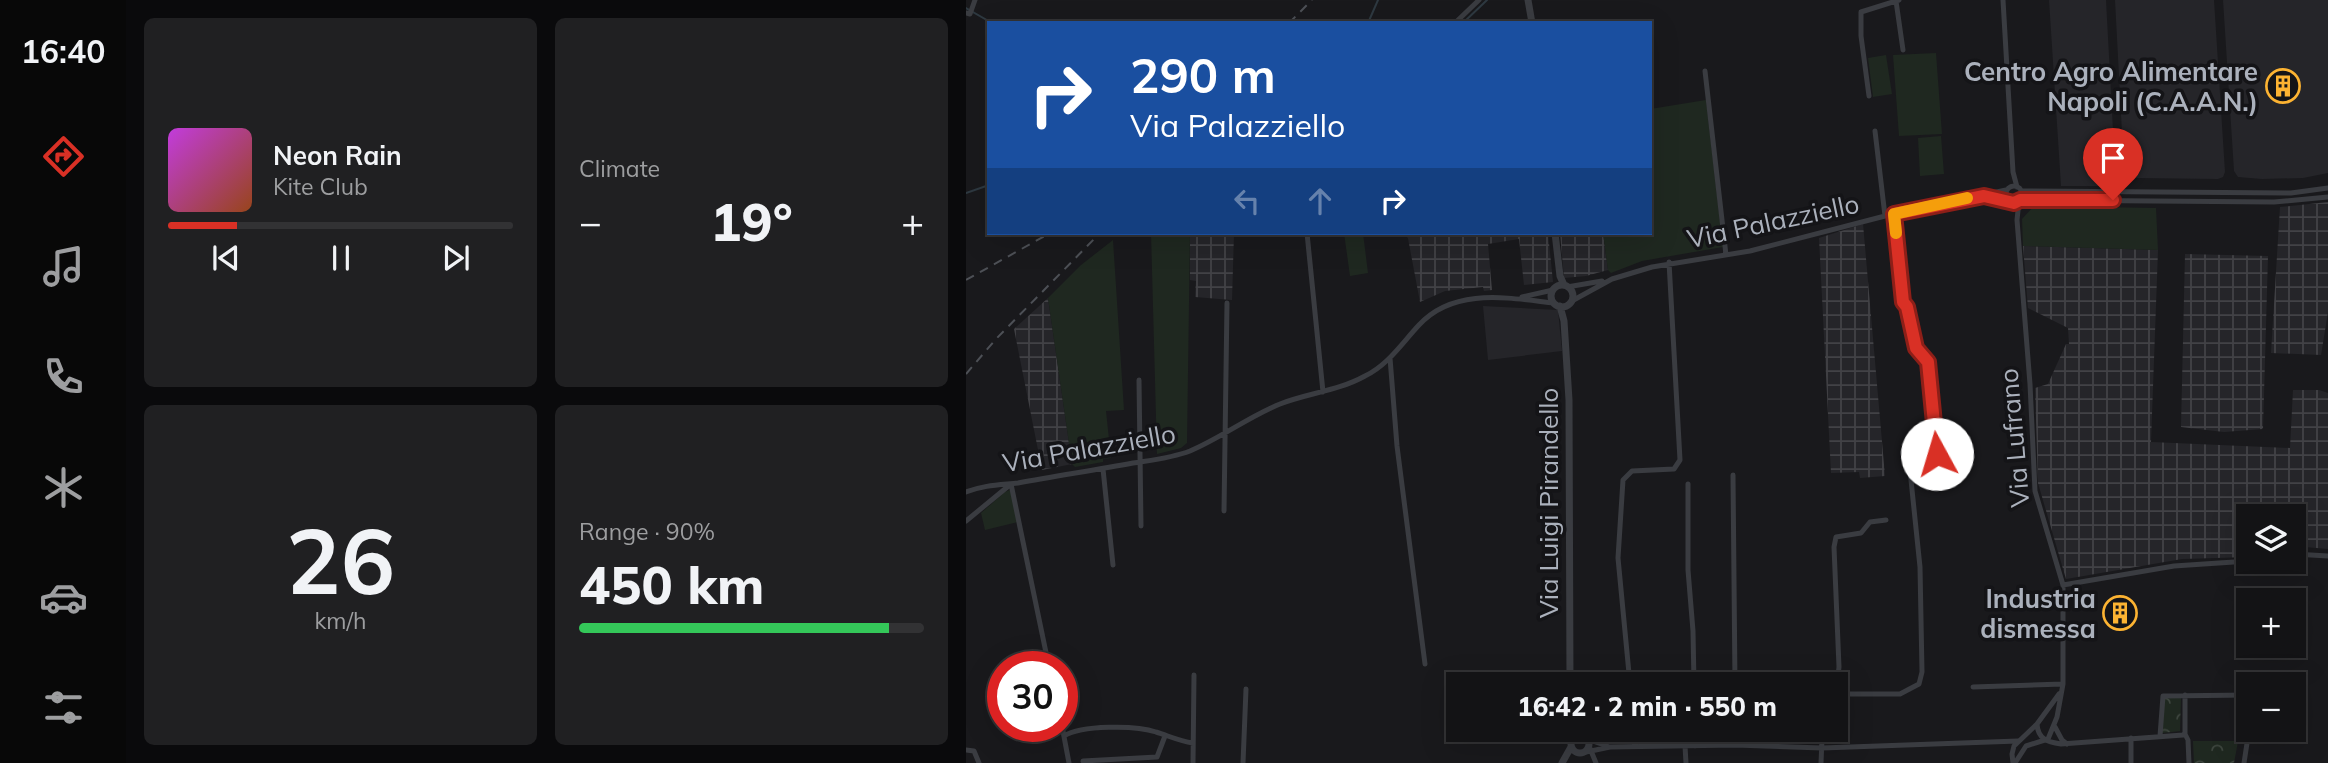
<!DOCTYPE html>
<meta charset="utf-8">
<style>
:root{--surface:#131315;--page:#202022;--text:#f1f3f6;--muted:#9d9ea0;--line:#323234;--accent:#d93025}
body{margin:0;font-family:Mulish,sans-serif;background:var(--page);color:var(--text);height:100vh;display:flex;flex-direction:column;font-size:26px;white-space:nowrap}
*{box-sizing:border-box;margin:0}
p{font-size:23px;color:var(--muted)}
.icon{flex:none;width:38px;height:38px;fill:none;stroke:currentColor;stroke-width:2;stroke-linecap:round;stroke-linejoin:round}
.map{position:relative;flex:1;overflow:hidden}
.details{display:flex;flex-direction:column;gap:18px;padding:18px;background:#0a0a0c;width:840px}
.details>*{flex:none}
.guide{position:absolute;left:21px;top:21px;width:665px;height:214px;border-radius:0px;box-shadow:0 7px 28px #0002,0 0 0 2px var(--line);background:#1a4fa0;color:#fff;overflow:hidden}
.controls{position:absolute;left:1270px;top:504px;display:grid;gap:14px}
.controls a{display:grid;place-items:center;width:70px;height:70px;border-radius:0px;background:var(--surface);box-shadow:0 7px 28px #0002,0 0 0 2px var(--line);font-size:35px}
.speed{position:absolute;left:21px;top:651px;display:flex;gap:14px;font-size:35px;font-weight:700;text-align:center}
.speed>*{display:grid;place-content:center;width:91px;height:91px;border-radius:50%;background:var(--surface);box-shadow:0 7px 28px #0002,0 0 0 2px var(--line);line-height:1}
.speed .limit{border:10px solid #d22;background:#fff;color:#111}
.pin{position:absolute;display:grid;place-items:center;width:60px;height:60px;color:#fff;margin:-72px -30px;border-radius:50% 50% 50% 0;rotate:-45deg;box-shadow:0 0 7px #0007}
.pin .icon{rotate:45deg}
.me{position:absolute;width:77px;margin:-38px;rotate:354deg;stroke-linejoin:round;filter:drop-shadow(0 0 5px #0008)}
.turn{display:flex;align-items:center;gap:24px;height:147px;padding:0 28px;font-size:32px}
.turn .icon{width:91px;height:91px;stroke-width:2.5}
.turn b{display:block;font-size:49px;line-height:60px}
.lanes{display:flex;align-items:center;height:66px;padding:0 28px;background:#0003;justify-content:center;gap:35px;direction:ltr}
.lanes .off{opacity:.35}
.big{font-size:52px;font-weight:800;line-height:1.1}
.details .widget{flex:1;display:flex;flex-direction:column;justify-content:center;gap:10px;min-width:0;padding:0 24px;border-radius:10px;background:var(--page)}
.details .dial{align-items:center;gap:0}
.dial b{font-size:91px;line-height:1}
.song{display:flex;align-items:center;gap:21px}
.cover{width:84px;height:84px;border-radius:10px;background:linear-gradient(135deg,hsl(290 70% 55%),hsl(20 70% 35%))}
.played{height:7px;border-radius:4px;background:linear-gradient(90deg,var(--accent) 20%,var(--line) 20%)}
.keys{display:flex;justify-content:space-around;direction:ltr}
.heat{display:flex;justify-content:space-between;align-items:center;font-size:38px;direction:ltr}
.charge{height:10px;border-radius:5px;background:linear-gradient(90deg,#34c759 90%,var(--line) 0)}
.details .tiles{flex:1;display:grid;gap:18px;grid-template-columns:repeat(2,1fr)}
.trip{position:absolute;left:480px;top:672px;width:402px;height:70px;border-radius:0px;background:var(--surface);box-shadow:0 7px 28px #0002,0 0 0 2px var(--line);font-weight:800;line-height:70px;text-align:center}
main{display:flex;flex:1;min-height:0}
.tabs{display:flex;flex-direction:column;width:126px;justify-content:space-around;align-items:center;background:#080808;color:var(--muted)}
.tabs .icon{width:49px;height:49px}
.tabs .on{color:var(--accent)}
.tabs b{font-size:32px;color:var(--text)}
.map>svg:first-child{display:block}
.built{fill:#252529}
.industrial{fill:url(#industrial-grid)}
.grass{fill:#1f2820}
.park{fill:url(#park-crowns)}
.lines{fill:none;stroke-linecap:round;stroke-linejoin:round}
.stream{stroke:#2e3941;stroke-width:2}
.minor{stroke:#3a3c41;stroke-width:5}
.tertiary{stroke:#3a3c41;stroke-width:7}
.rail{stroke:#4d5056;stroke-width:2;stroke-dasharray:9 7;stroke-linecap:butt}
.route-casing{stroke:#8d1f18;stroke-width:18}
.route{stroke:#d93025;stroke-width:12}
.slow{stroke:#f59e0b;stroke-width:12}
.labels{text-anchor:middle;dominant-baseline:central;stroke-width:7;stroke-linejoin:round;paint-order:stroke}
.poi-label{font-size:26px;font-weight:bold;fill:#abb1bc;stroke:#141417;text-anchor:end}
.street-label{font-size:26px;fill:#abb1bc;stroke:#141417}
</style>
<main>
<nav class="tabs">
<b>16:40</b>
<svg class="icon on" aria-label="directions" viewBox="0 0 24 24"><path d="M12 3l9 9-9 9-9-9zM9 14v-3h6M13 9l2 2-2 2"/></svg>
<svg class="icon" aria-label="music" viewBox="0 0 24 24"><path d="M9 18V5l10-2v13"/><circle cx="6" cy="18" r="3"/><circle cx="16" cy="16" r="3"/></svg>
<svg class="icon" aria-label="phone" viewBox="0 0 24 24"><path d="M5 4h4l2 5-3 2q2 4 5 5l2-3 5 2v4C11 20 4 13 5 4z"/></svg>
<svg class="icon" aria-label="climate" viewBox="0 0 24 24"><path d="M12 3v18M4 7l16 10M4 17L20 7"/></svg>
<svg class="icon" aria-label="car" viewBox="0 0 24 24"><path d="M5 17H2v-5l4-1 3-4h7l3 4 3 1v5h-3M9 17h6M6 11h13"/><circle cx="7" cy="17" r="2"/><circle cx="17" cy="17" r="2"/></svg>
<svg class="icon" aria-label="filters" viewBox="0 0 24 24"><path d="M4 7h16M4 17h16"/><circle cx="9" cy="7" r="2"/><circle cx="15" cy="17" r="2"/></svg>
</nav>
<section class="details">
<div class="tiles">
<div class="widget">
<div class="song"><i class="cover"></i><div><b>Neon Rain</b><p>Kite Club</p></div></div>
<div class="played"></div>
<div class="keys"><svg class="icon" aria-label="previous" viewBox="0 0 24 24"><path d="M18 5L8 12l10 7zM5 5v14"/></svg><svg class="icon" aria-label="pause" viewBox="0 0 24 24"><path d="M8 5v14M16 5v14"/></svg><svg class="icon" aria-label="next" viewBox="0 0 24 24"><path d="M6 5l10 7-10 7zM19 5v14"/></svg></div>
</div>
<div class="widget"><p>Climate</p>
<div class="heat"><a>−</a><b class="big">19°</b><a>+</a></div>
</div>
<div class="widget dial"><b>26</b><p>km/h</p></div>
<div class="widget"><p>Range · 90%</p><b class="big">450 km</b><div class="charge"></div></div>
</div>
</section>
<div class="map">
<svg width="1362" height="763" viewBox="0 0 1362 763">
<defs>
<pattern id="industrial-grid" width="8" height="8" patternUnits="userSpaceOnUse" patternTransform="scale(1.75)"><rect width="8" height="8" fill="#252529"/><path d="M0 4h8M4 0v8" fill="none" stroke="#424246"/></pattern>
<pattern id="park-crowns" width="20" height="18" patternUnits="userSpaceOnUse" patternTransform="scale(1.75)"><rect width="20" height="18" fill="#1f2820"/><path d="M2 6a3 3 0 1 1 6 0M12 15a3 3 0 1 1 6 0" fill="none" stroke="#3d453e"/></pattern>
</defs>
<rect width="100%" height="100%" fill="#19191c"/>
<path class="built" d="M1083,0H1140L1150,186H1095Z
M1149,0H1248L1259,172L1257,177L1252,179L1172,178L1163,177L1158,171Z
M1257,0H1362V173L1337,178L1296,179L1272,177L1268,171Z
M517,306L592,310L596,351L522,360Z"/>
<path class="industrial" d="M1362,202V312L1355,355L1305,353L1314,207Z
M897,224L919,476L894,478L893,472L865,473L853,238Z
M224,233H268L266,300L229,297L230,281L224,280Z
M441,233H582L587,282L558,285L553,239L522,244L526,290L518,291L517,287L479,291L454,302Z
M594,233H637L642,270L620,276L598,278Z
M1057,246L1192,250L1185,442L1324,448L1327,390H1353L1362,393V549L1328,546V516H1283V557L1216,559L1100,579L1072,483L1069,388L1082,384L1100,344H1103L1102,328L1062,308Z
M1219,254L1302,256L1297,429L1258,432L1215,427Z
M82,298L106,464L76,470L48,329Z"/>
<path class="grass" d="M970,53L976,134L933,136L927,55Z
M920,55L926,94L907,97L902,58Z
M740,100L757,247L676,261L645,273L642,270L637,233H684V109Z
M975,136L978,174L954,176L952,138Z
M1068,206L1190,208L1192,250L1057,246L1056,219Z
M185,233H224L221,443L215,448L191,454Z
M378,233H397L402,273L384,276Z
M147,240L158,410L140,411L145,458L137,459V462L109,467L106,464L82,298L115,265Z
M44,490L46,492L52,522L19,530L15,513L39,492Z"/>
<path class="park" d="M1215,697L1214,731L1196,733L1197,698Z
M1227,741H1272L1268,763H1228Z"/>
<g class="lines">
<path class="stream" d="M0,8L26,23
M402,23L412,0
M497,23L521,0
M0,193L23,185"/>
<path class="minor" d="M1037,0L1047,172L1051,187
M930,1L937,50
M0,13L4,14L9,0
M489,23L513,0
M739,71L760,255
M903,96L895,36V12L933,0
M909,131L919,216
M1040 194a8 8 0 1 1 16 0a8 8 0 1 1-16 0Z
M1055,191L1325,193L1362,188
M1054,200L1308,202L1362,197
M928,214L938,302L941,307L950,348L962,362L975,481
M341,233L357,392
M601,287L636,281
M556,297L587,290
M604,302L646,279L686,267L784,251L919,216L1040,190
M424,358L431,446L459,664
M173,380L175,526
M137,469L147,565
M767,475L769,684
M722,484V570L727,631L728,684
M0,492C18,485 33,485 52,483C90,476 129,470 167,463C186,460 206,458 224,451C255,438 282,417 314,404C342,393 372,391 399,376C422,365 436,343 453,325C488,287 542,298 588,303
M258,511L261,303
M0,521L45,484L83,667
M1328,554L1362,556
M1097,585L1208,566L1283,561
M1065,633L1097,631
M664,684L652,558L657,480L666,471L708,469L714,460L703,262
M1007,687L1097,684
M870,693L873,667L868,547L870,537L895,533L904,522L920,520
M870,694H934L953,684L956,672L954,567L942,451
M1071,724C1072,739 1081,742 1095,744L1217,735L1219,733V695
M96,726L103,763
M1089,727L1096,740L1101,744
M668,730L669,747
M728,730L729,746
M769,730V745
M1219,734L1222,740L1223,763
M98,736C115,725 170,725 190,732C203,736 213,741 227,743
M1194,736L1197,696L1283,695
M1165,738V763
M621,739L641,746
M623,746L630,763
M719,746L720,763
M0,750L8,751L13,763
M620,752L644,747L769,745L856,748L1052,741
M117,761L191,757L199,736
M227,763L228,675
M277,763L280,689
M855,763L856,739L860,730
M1047,763L1046,754L1048,746L1071,724L1093,694
M1049,763L1060,746L1082,739L1091,717L1097,684V585L1069,491L1064,384L1051,220L1053,201
M1278,763L1283,730"/>
<path class="tertiary" d="M562,0L566,23
M589,233L594,276L598,285
M585 296a11 11 0 1 1 22 0a11 11 0 1 1-22 0Z
M594,306L598,321L603,400L604,684
M605 744a9 9 0 1 1 18 0a9 9 0 1 1-18 0Z
M596,763L605,747"/>
<path class="rail" d="M323,23L346,0
M0,280L84,233
M0,374L30,339L134,233"/>
</g>
<g class="lines">
<g class="route-casing">
<path id="route" d="M971,454L962,362L950,348L941,307L937,302L928,214L1018,196L1048,203L1054,200H1147"/>
</g>
<use href="#route" class="route"/>
<path class="slow" d="M930,233L928,214L1001,198"/>
</g>
<defs>
<g id="building-ring" transform="scale(1.75)"><circle r="9.5" fill="#141417" stroke="#fcb332" stroke-width="1.5"/><path d="M-4-6H4V6H1V3H-1V6H-4ZM-2.5-4.3h1.7v1.8h-1.7ZM.8-4.3h1.7v1.8H.8ZM-2.5-1h1.7V.8h-1.7ZM.8-1h1.7V.8H.8Z" fill="#fcb332"/></g>
</defs>
<g fill-rule="evenodd">
<use href="#building-ring" x="1317" y="86"/>
<use href="#building-ring" x="1154" y="613"/>
</g>
<g class="labels">
<g class="poi-label">
<text x="1292" y="71">Centro Agro Alimentare<tspan x="1292" dy="30">Napoli (C.A.A.N.)</tspan></text>
<text x="1130" y="598">Industria<tspan x="1130" dy="30">dismessa</tspan></text>
</g>
<g class="street-label">
<text transform="translate(807 221) rotate(-12)">Via Palazziello</text>
<text transform="translate(1048 438) rotate(-95)">Via Lufrano</text>
<text transform="translate(123 448) rotate(-10)">Via Palazziello</text>
<text transform="translate(582 503) rotate(-90)">Via Luigi Pirandello</text>
</g>
</g>
</svg>
<div class="controls">
<a><svg class="icon" aria-label="layers" viewBox="0 0 24 24"><path d="M12 4l9 5-9 5-9-5zM3 14l9 5 9-5"/></svg></a>
<a>+</a>
<a>−</a>
</div>
<div class="speed"><div class="limit">30</div></div>
<div class="pin" style="left:1147px;top:200px;background:#d93025"><svg class="icon" aria-label="arrive" viewBox="0 0 24 24"><path d="M6 21V4h12l-3 4 3 4H6"/></svg></div>
<svg class="me" style="left:971px;top:454px" viewBox="-20 -20 40 40"><circle r="19" fill="#fff"/><path d="M0-13L10 11 0 6-10 11z" fill="#d93025"/></svg>
<div class="trip">16:42 · 2 min · 550 m</div>
<div class="guide">
<div class="turn"><svg class="icon" aria-label="right" viewBox="0 0 24 24"><path d="M7 20v-9h11M14 6l5 5-5 5"/></svg><div><b>290 m</b>Via Palazziello</div></div>
<div class="lanes"><svg class="icon off" aria-label="left" viewBox="0 0 24 24"><path d="M17 20v-9H6M10 6l-5 5 5 5"/></svg><svg class="icon off" aria-label="ahead" viewBox="0 0 24 24"><path d="M12 20V5M6 11l6-6 6 6"/></svg><svg class="icon" aria-label="right" viewBox="0 0 24 24"><path d="M7 20v-9h11M14 6l5 5-5 5"/></svg></div>
</div>
</div>
</main>
